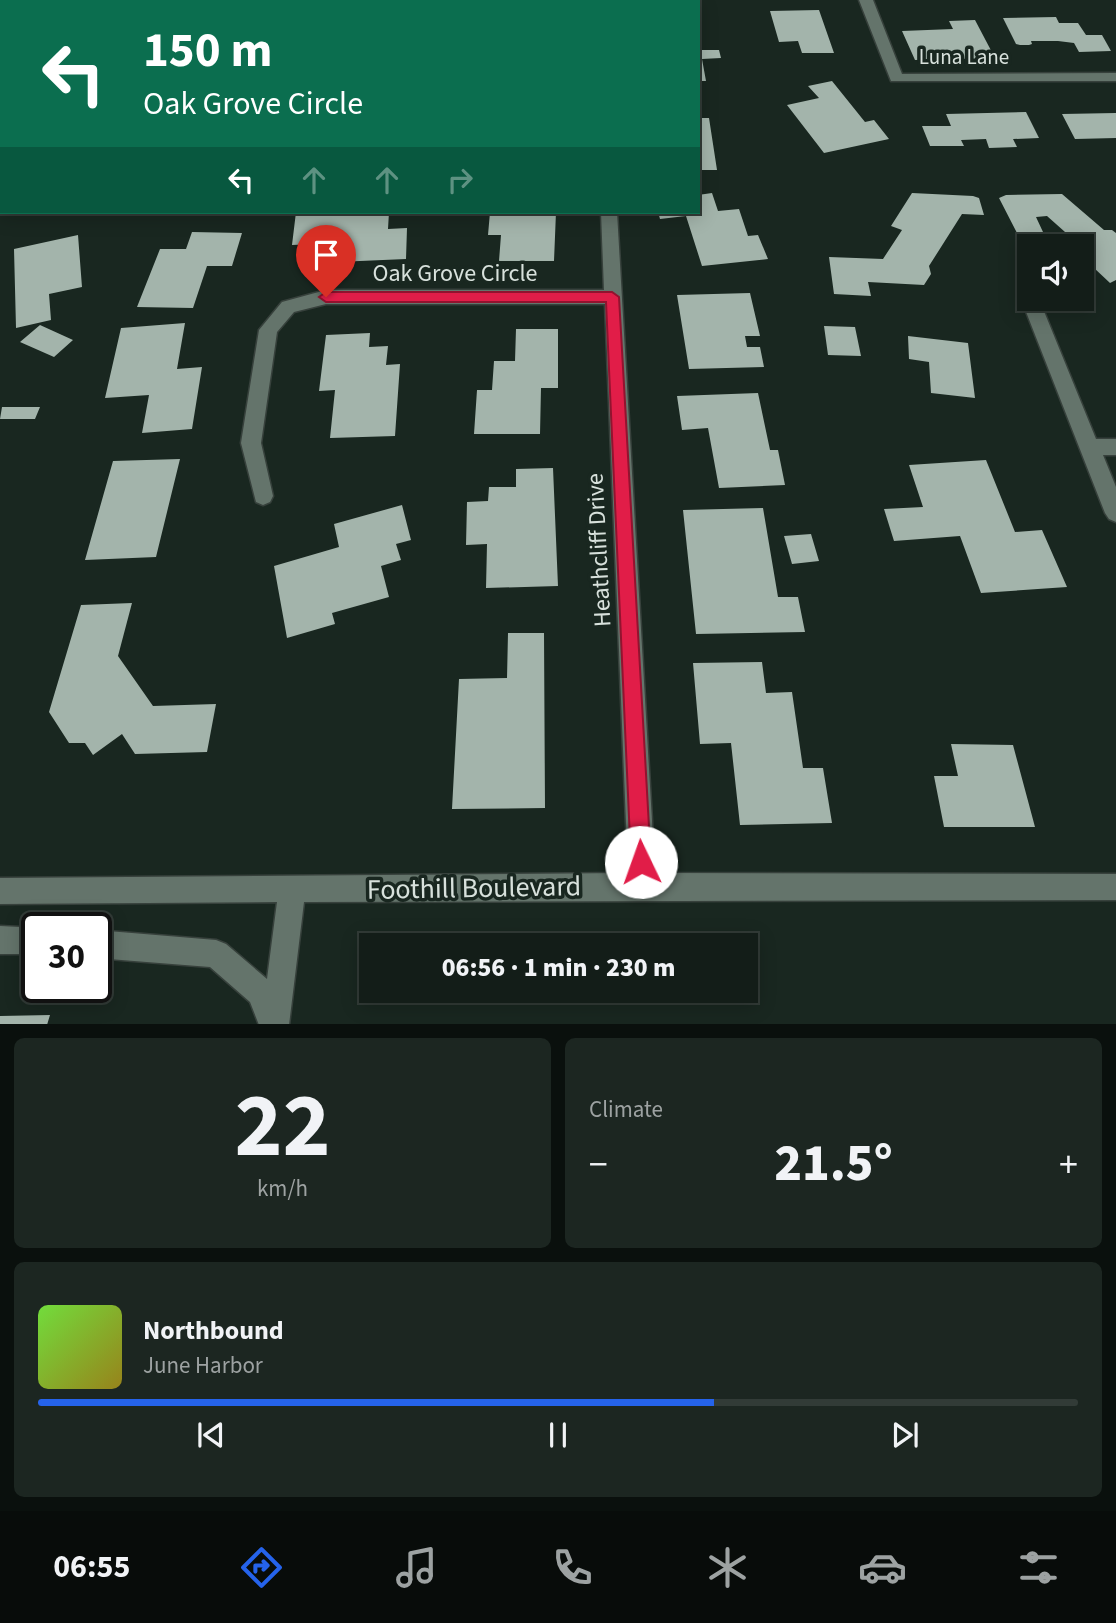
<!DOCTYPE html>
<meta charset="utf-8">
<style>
:root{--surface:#131d18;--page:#1c2621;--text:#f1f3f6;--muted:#9da2a2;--line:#323b37;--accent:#2563eb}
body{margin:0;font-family:"Source Sans 3",sans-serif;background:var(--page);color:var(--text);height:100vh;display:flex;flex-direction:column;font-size:26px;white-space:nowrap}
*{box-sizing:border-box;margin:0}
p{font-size:23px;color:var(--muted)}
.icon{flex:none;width:38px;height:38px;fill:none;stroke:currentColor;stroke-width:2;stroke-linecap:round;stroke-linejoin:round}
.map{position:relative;height:1024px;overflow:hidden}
.panel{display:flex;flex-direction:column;gap:14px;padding:14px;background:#0a100d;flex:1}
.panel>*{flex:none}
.banner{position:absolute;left:0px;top:0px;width:700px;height:214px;box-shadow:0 4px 18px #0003,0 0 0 2px var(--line);background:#0b6e4f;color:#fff;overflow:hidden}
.tools{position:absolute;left:1017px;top:234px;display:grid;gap:14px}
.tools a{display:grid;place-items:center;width:77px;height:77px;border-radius:0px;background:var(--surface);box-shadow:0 4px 18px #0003,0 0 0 2px var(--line);font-size:35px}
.speed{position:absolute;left:21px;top:912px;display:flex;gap:14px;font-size:35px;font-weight:700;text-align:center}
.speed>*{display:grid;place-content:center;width:91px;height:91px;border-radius:50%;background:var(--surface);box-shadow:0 4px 18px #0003,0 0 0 2px var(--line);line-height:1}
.speed .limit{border:4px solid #111;border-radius:10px;background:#fff;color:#111}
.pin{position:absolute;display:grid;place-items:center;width:60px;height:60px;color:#fff;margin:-72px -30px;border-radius:50% 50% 50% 0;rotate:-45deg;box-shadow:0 0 7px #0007}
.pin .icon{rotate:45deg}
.me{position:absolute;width:77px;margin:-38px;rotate:357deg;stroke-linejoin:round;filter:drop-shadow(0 0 5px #0008)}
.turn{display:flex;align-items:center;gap:24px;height:147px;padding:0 28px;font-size:32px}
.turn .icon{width:91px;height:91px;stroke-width:2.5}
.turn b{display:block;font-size:49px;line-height:60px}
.lanes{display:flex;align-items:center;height:66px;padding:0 28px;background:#0003;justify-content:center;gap:35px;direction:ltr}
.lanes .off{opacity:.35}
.big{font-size:52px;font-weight:800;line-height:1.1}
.panel .card{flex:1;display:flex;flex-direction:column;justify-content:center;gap:10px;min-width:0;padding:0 24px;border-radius:10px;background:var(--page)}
.panel .dial{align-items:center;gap:0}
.dial b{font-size:91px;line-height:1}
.song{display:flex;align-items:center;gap:21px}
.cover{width:84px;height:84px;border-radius:10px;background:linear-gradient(135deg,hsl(100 70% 55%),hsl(50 70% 35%))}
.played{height:7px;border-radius:4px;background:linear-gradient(90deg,var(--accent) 65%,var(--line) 65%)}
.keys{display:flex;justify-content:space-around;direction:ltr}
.heat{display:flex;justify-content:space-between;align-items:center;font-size:38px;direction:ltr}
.panel .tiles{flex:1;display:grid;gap:14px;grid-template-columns:1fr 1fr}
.card:last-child{grid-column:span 2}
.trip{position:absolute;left:359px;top:933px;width:399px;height:70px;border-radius:0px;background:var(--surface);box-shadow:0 4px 18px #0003,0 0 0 2px var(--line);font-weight:800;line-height:70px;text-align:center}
.dock{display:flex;height:112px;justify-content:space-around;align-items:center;background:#080c0a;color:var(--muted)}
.dock .icon{width:49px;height:49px}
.dock .selected{color:var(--accent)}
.dock b{font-size:32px;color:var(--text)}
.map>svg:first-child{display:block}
.building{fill:#a3b4ab}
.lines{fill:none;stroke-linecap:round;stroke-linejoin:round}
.minor-casing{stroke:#37413c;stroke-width:3}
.minor{fill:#64746b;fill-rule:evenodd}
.route{fill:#e11d48;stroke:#92132f;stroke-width:2}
.labels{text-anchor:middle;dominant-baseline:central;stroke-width:7;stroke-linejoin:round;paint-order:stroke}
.far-street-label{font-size:21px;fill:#d8e1dc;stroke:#192720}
.street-label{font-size:24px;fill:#d8e1dc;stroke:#192720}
.near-street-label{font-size:28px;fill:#d8e1dc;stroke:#192720}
</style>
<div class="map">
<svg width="1116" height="1025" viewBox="0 0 1116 1025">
<rect width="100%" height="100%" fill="#192720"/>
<path class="building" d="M819,10L834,53H802L798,41L779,42L770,11Z
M1056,17L1059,23H1078L1086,35H1102L1111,51L1079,52L1074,43L1058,41H1031L1032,44L1029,45H1020L1016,44L1003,18Z
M975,20L995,58L915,60L902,31L953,29L949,21Z
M698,50H719L721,58L702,59L706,81H698Z
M832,81L865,122L874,120L889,139L824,153L787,105L819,98L808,86Z
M1026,112L1039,138L1013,139L1017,147L989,148L986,139L961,140L964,146H930L922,126H951L946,114Z
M1116,113V138L1075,139L1062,114Z
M698,118H709L717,170H698Z
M712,193L718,211L739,209L748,236L758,235L768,259L702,266L686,216L660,219L658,212H698V195Z
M912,193L973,196L979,198L984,215L962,214L929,266L931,274L924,285L868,282L871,296L834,294L829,257L883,259L902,230L891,226Z
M1062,194L1104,230H1112L1116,233V280L1110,283L1093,267L1083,248L1047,216L1036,217L1043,232L1017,233L999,198L1006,195Z
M296,212H389L388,229L407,228L406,259L337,262L339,243L292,245Z
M490,212H556L554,261H499L501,235H488Z
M192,232L242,233L232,266H207L193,308L137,307L160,249H186Z
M78,235L82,287L49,294L51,320L16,328L14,249Z
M750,293L760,336H745L747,347H760L764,367L689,369L677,295Z
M185,323L177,369L202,367L192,429L142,433L149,395L105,398L121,328Z
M40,325L73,340L54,357L20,342Z
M824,326L855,327L861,356L828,355Z
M516,329H558V388H541L540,434H474L477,390H492L494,361H515Z
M370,333L369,347L388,346L386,365L400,364L395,436L330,438L335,390L319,391L326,335Z
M908,336L968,343L975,398L931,393L929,362L909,359Z
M758,393L770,450H778L785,485L719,488L708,428L682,430L677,396Z
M2,407H40L35,419H0Z
M180,459L156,557L85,560L113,461Z
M986,460L1015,532L1042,530L1067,587L981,593L960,536L894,541L884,509L923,507L909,465Z
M553,468L558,586L486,588L487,544L466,545L467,502L488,501L489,487H516V469Z
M402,505L411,540L396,544L401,560L381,566L389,597L332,613L335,624L287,638L274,566L339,547L334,524Z
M763,508L778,597H798L805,632L696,634L683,510Z
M811,534L819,561L792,564L784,536Z
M132,603L118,656L153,706L216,704L207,752L135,754L122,734L93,755L85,743H69L49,712L81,605Z
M508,633H544L545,808L452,809L459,679L507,678Z
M762,662L766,693L792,692L803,768H823L832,823L740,825L731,743L700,744L693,663Z
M951,744L1013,745L1035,827H944L934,776H958Z
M50,1015L47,1025H0V1016Z"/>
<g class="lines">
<g class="minor-casing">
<path id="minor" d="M51,0H68L49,2Z
M333,0H345L346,2H332Z
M592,0H606V2H592Z
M859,0H873L902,74L1116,73V81H891Z
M0,16H2L0,25Z
M601,212H617L655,873L1116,874V900L304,902L289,1025H259L250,1002L210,967L96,958V930L216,940L226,944L267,979L277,902L0,904V878L628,873L605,304H326L294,312L277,332L261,443L273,496L270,502L263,505L256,502L241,443L259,330L282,302L326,290H604Z
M1029,293V299H1039L1096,439H1116V455H1103L1116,487V522L1109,519L1105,513L1021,299Z
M0,926L40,928H37V954H0Z"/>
</g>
<use href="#minor" class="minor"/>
</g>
<path class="route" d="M326,292H612L619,297L651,862L648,869L641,872L634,869L631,862L606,302H326L319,297Z"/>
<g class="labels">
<g class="far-street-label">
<text x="964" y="57">Luna Lane</text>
</g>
<g class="street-label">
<text x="455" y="273">Oak Grove Circle</text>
<text transform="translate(599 550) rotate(-93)">Heathcliff Drive</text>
</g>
<g class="near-street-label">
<text transform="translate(474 888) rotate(-1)">Foothill Boulevard</text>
</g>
</g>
</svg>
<div class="tools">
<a><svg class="icon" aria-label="sound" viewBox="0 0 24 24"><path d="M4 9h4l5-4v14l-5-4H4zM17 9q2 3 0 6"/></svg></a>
</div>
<div class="speed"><div class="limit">30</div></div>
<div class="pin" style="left:326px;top:297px;background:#d93025"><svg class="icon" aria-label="arrive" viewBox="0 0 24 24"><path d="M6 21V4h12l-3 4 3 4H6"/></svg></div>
<svg class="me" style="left:641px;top:862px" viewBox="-20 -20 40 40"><circle r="19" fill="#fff"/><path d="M0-13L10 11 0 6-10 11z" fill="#e11d48"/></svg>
<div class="trip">06:56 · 1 min · 230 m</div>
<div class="banner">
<div class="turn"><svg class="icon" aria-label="left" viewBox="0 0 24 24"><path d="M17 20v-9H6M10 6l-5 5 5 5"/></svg><div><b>150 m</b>Oak Grove Circle</div></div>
<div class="lanes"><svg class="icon" aria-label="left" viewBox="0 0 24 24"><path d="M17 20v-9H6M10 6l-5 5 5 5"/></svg><svg class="icon off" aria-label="ahead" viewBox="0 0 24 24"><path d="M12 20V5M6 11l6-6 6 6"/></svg><svg class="icon off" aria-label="ahead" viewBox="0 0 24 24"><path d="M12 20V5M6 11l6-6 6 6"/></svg><svg class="icon off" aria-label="right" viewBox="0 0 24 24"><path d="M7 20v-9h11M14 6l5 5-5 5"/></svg></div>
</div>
</div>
<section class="panel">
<div class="tiles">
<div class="card dial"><b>22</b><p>km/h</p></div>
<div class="card"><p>Climate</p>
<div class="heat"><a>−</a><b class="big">21.5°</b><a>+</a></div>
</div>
<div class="card">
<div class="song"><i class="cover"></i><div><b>Northbound</b><p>June Harbor</p></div></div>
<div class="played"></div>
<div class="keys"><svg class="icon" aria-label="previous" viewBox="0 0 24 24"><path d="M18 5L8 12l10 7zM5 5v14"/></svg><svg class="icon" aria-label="pause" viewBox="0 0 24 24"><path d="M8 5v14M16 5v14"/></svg><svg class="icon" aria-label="next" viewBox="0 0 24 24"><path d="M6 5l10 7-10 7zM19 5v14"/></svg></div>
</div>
</div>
</section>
<nav class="dock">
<b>06:55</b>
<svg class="icon selected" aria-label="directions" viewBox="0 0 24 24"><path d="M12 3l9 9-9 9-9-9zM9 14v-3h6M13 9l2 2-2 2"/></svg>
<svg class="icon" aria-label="music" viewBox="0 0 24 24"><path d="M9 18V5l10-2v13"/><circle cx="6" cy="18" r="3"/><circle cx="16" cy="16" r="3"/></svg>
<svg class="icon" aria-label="phone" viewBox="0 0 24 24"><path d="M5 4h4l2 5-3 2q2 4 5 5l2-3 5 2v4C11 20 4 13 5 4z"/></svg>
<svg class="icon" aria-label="climate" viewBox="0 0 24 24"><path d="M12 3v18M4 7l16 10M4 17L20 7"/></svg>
<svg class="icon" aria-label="car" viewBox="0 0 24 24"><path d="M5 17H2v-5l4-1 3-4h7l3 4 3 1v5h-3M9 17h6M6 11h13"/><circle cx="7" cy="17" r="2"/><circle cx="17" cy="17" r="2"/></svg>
<svg class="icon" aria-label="filters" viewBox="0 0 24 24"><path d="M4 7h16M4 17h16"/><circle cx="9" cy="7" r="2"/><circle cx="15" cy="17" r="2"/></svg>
</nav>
